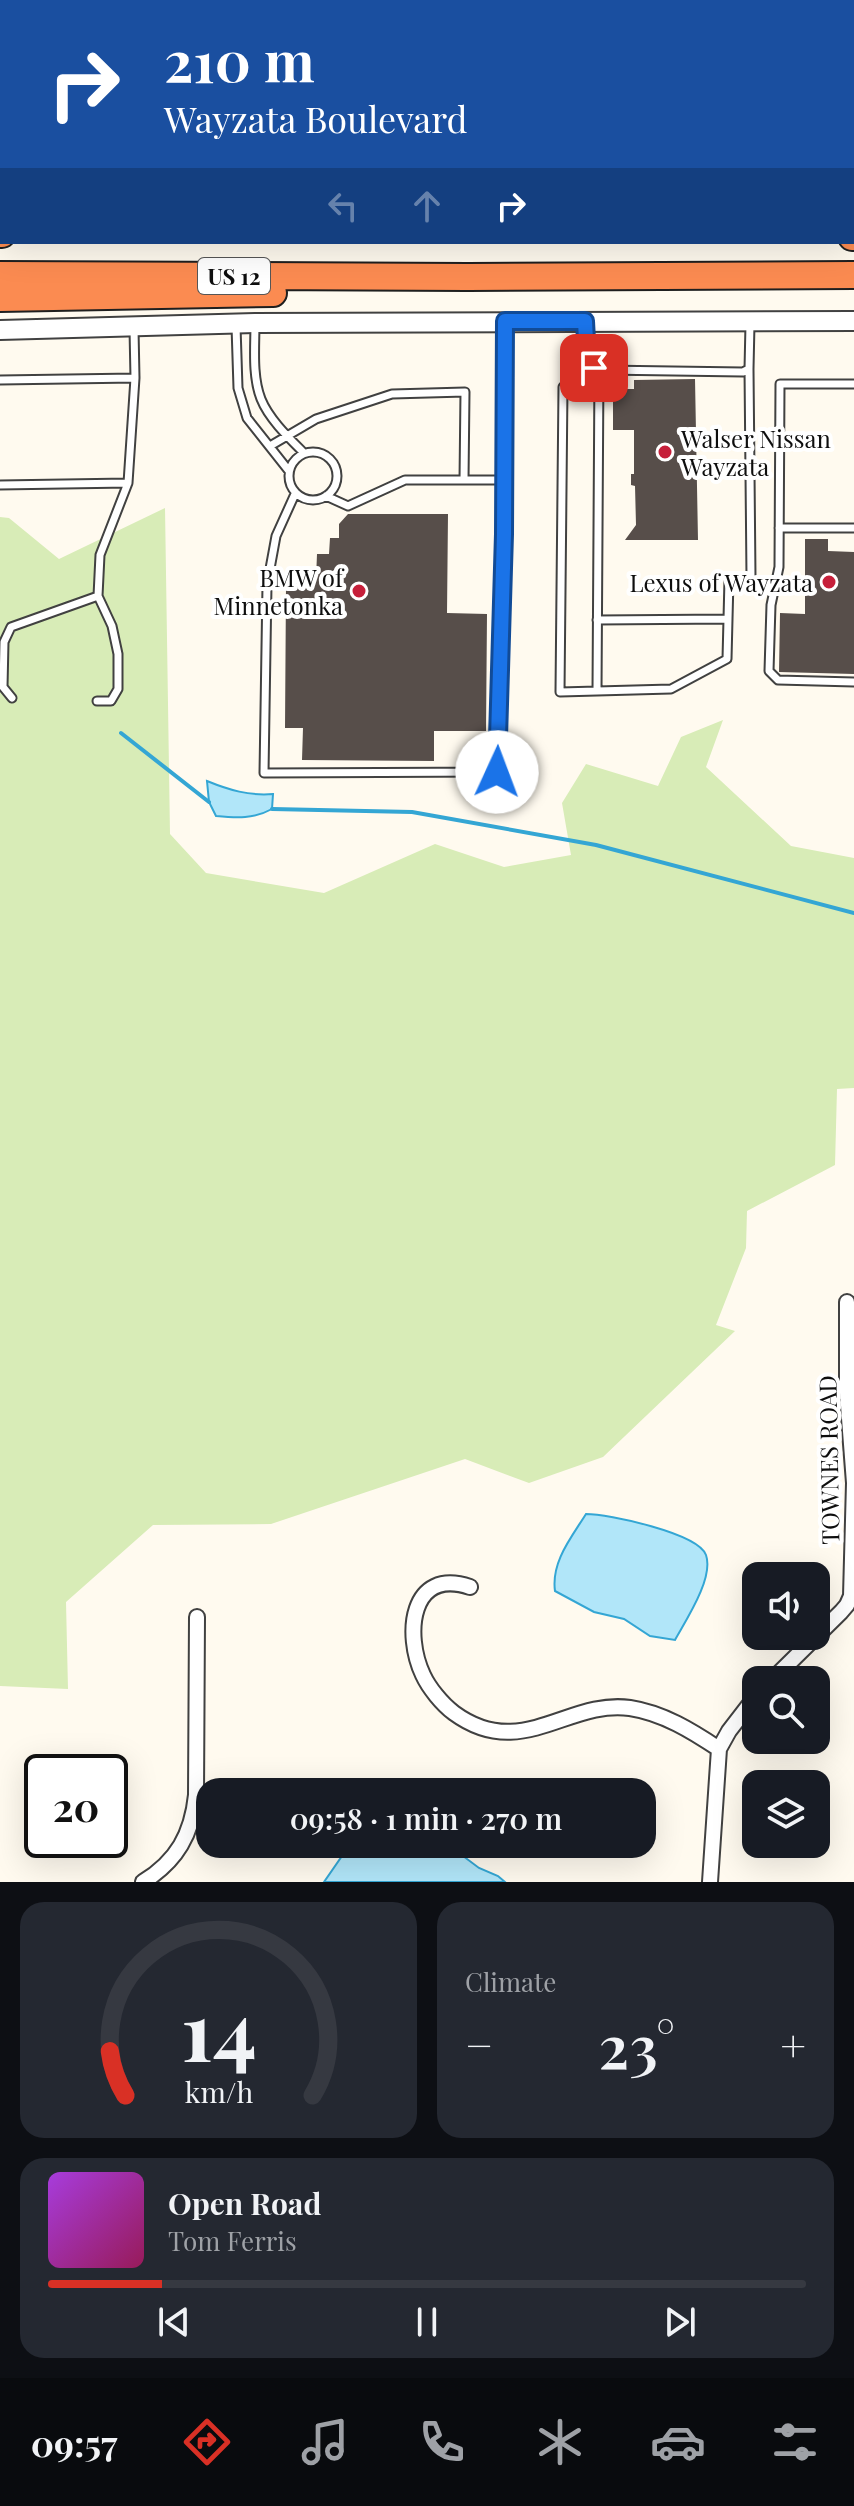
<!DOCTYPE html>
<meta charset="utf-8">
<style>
:root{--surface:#171b24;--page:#242831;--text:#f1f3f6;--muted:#9ea1a6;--line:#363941;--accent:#d93025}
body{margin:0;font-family:"Playfair Display",serif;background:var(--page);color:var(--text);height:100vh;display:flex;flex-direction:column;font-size:30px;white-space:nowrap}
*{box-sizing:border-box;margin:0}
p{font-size:26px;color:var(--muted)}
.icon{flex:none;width:44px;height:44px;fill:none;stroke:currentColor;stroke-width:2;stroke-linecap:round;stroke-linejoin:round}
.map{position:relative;height:1882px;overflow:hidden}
.drawer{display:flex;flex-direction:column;gap:20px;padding:20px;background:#0d0f14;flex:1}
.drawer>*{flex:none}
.guide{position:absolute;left:0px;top:0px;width:854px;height:244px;box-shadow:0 8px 32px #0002;background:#1a4fa0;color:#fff;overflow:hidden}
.tools{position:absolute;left:742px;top:1562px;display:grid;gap:16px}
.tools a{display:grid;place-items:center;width:88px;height:88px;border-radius:16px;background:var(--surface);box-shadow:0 8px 32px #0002;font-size:40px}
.speed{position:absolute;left:24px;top:1754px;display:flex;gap:16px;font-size:40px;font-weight:700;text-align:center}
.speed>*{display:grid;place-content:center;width:104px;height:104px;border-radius:50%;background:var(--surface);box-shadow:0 8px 32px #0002;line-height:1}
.speed .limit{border:4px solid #111;border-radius:12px;background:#fff;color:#111}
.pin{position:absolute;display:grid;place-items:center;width:68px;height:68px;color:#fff;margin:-34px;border-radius:16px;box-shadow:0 4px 12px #0006}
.me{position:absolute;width:88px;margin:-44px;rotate:2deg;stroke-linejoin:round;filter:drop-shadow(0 0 6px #0008)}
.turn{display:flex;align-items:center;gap:28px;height:168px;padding:0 32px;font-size:36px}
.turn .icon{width:104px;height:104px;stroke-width:2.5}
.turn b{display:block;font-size:56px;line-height:68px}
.lanes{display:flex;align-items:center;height:76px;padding:0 32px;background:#0003;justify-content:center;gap:40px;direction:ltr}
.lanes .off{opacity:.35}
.big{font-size:60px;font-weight:600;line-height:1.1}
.drawer .tile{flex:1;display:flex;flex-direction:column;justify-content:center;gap:12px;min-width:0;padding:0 28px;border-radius:24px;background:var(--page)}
.drawer .dial{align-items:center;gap:0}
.dial svg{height:208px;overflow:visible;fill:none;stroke:var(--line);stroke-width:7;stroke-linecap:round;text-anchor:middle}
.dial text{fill:var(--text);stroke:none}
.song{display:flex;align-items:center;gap:24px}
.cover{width:96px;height:96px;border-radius:12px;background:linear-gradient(135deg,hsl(280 70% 55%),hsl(330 70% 35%))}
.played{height:8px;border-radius:4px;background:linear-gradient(90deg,var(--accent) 15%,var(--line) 15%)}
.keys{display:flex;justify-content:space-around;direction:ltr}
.heat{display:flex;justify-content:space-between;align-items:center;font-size:44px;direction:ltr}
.drawer .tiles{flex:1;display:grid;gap:20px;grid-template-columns:1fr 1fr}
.tile:last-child{grid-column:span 2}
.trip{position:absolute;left:196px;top:1778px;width:460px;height:80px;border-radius:24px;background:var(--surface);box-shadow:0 8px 32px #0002;font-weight:600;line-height:80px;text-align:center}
.tabs{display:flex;height:128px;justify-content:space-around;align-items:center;background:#090b0e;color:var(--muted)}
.tabs .icon{width:56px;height:56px}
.tabs .current{color:var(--accent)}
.tabs b{font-size:36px;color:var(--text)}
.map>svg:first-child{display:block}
.green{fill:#d8ecb7}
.water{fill:#b1e6f9;stroke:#34a6d4;stroke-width:2}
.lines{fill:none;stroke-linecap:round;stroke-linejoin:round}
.stream{stroke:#34a6d4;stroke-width:4}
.building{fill:#574e4a}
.service-casing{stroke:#414141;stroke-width:11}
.minor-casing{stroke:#414141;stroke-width:18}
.tertiary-casing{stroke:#414141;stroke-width:22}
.motorway-casing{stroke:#1f1f1f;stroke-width:30}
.service{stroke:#fff;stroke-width:7}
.minor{stroke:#fff;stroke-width:14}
.tertiary{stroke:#fff;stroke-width:18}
.motorway{stroke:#fb8b51;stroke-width:26}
.route-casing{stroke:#114b97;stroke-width:20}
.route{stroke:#1a73e8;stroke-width:14}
.poi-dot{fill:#c61f3a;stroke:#fff;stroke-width:3}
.labels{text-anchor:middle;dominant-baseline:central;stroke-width:8;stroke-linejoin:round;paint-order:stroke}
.shield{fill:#fff;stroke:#565656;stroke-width:2}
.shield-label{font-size:22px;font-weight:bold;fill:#0e0e0e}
.poi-label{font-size:24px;fill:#0e0e0e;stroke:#fff;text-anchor:end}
.street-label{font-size:24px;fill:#0e0e0e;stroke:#fff}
</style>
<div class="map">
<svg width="854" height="1882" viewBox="0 0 854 1882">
<rect width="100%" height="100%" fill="#fffaef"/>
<path class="green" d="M0,0H33L36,2H2V142H0Z
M165,508L170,834L206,873L324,893L435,844L504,867L571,855L562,803L586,764L658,786L681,737L723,720L706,767L791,846L854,858V1088L837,1089L835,1165L747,1211L746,1248L716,1325L735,1331L603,1457L529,1483L465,1459L271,1524L153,1525L66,1602L68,1689L0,1686V517L9,518L59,559Z"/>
<path class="water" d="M207,781C229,790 249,796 273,794L272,809C254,819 237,818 216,816L209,802Z
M586,1514C608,1514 698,1533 706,1555C714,1578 686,1620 675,1640L650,1636L624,1619L594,1612L555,1591C551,1562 571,1538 586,1514Z
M359,1844H447L479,1868L498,1876L505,1882H324L342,1856Z"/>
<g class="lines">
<path class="stream" d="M121,733L209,802
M272,809L412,812L596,845L854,913"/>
</g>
<path class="building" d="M695,379L698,540H625L636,525L635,486L631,485V474H634V430H613V389H634V380Z
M348,514H448L447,613L487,614L486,731H434V761L302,760L303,728H285L286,585H296V578L316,579L317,554H329L330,538H339V524Z
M805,539H828V551L854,552V674L779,672L780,613L805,614Z"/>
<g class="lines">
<g class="service-casing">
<path id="service" d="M255,323C255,347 252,376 261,399C269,419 289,438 304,453
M585,324L587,361L594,368L603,370L743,372L749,369L750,324
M236,326L238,388L247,418L289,471
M587,361L563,387L560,692L671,689L727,659L729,579L751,577L749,369
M0,380L135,378
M854,384H780L779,567L771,605L769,671L778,680L854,682
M270,446L316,419L392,394L465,392L464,480
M289 476a24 24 0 1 1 48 0a24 24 0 1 1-48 0Z
M0,485L128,483
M295,494L276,536L267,585L264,773L497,772L504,534L505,323
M326,496L348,506L405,480H504
M779,528H854
M597,620L728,619
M597,691L599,369
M12,698L3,687L4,642L11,627L98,596
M97,701H111L118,689V654L112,626L98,596L100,555L128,483L135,378L134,329"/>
</g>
<g class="minor-casing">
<path id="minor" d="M339,2L340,0
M470,1587C410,1567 404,1635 423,1675C429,1688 442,1704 454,1713C521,1762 568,1699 630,1708C663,1713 692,1731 719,1749
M772,1680L841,1612L847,1605L851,1596L854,1483L847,1392V1302
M143,1882C177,1861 192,1834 196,1795L197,1617
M710,1882L719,1749L729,1731L756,1696"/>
</g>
<g class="tertiary-casing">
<path id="tertiary" d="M760,2V0
M0,167H2
M852,191H854
M0,330L255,323L854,321"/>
</g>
<g class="motorway-casing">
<path id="motorway" d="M0,209H2
M0,234H2
M852,237H854
M0,275L468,277L854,275
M0,298L273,293"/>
</g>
<use href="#service" class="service"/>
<use href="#minor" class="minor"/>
<use href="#tertiary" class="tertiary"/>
<use href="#motorway" class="motorway"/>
</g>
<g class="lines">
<g class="route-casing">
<path id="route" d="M497,772L504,534L505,321H585L587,361L594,368"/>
</g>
<use href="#route" class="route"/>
</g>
<g class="poi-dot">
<circle cx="665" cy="452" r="8"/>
<circle cx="829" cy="582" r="8"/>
<circle cx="359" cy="591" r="8"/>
</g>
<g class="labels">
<rect class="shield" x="198" y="258" width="72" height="36" rx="6"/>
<g class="shield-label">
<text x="234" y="276">US 12</text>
</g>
<g class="poi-label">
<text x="681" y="438" text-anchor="start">Walser Nissan<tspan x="681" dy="28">Wayzata</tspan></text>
<text x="343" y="577">BMW of<tspan x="343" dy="28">Minnetonka</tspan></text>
<text x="813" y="582">Lexus of Wayzata</text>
</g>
<g class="street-label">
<text transform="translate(828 1460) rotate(-91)">TOWNES ROAD</text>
</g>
</g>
</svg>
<div class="tools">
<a><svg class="icon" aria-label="sound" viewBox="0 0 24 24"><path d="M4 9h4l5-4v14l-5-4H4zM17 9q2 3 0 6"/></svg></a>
<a><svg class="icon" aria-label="search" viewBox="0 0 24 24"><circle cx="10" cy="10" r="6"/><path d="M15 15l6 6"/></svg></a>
<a><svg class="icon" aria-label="layers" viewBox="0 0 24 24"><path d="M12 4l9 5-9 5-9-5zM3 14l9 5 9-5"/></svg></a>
</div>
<div class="speed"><div class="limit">20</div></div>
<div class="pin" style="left:594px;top:368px;background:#d93025"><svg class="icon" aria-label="arrive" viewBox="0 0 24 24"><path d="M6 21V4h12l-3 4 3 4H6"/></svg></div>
<svg class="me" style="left:497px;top:772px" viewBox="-20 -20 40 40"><circle r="19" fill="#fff"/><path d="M0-13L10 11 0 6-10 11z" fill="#1a73e8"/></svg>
<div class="trip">09:58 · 1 min · 270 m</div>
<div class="guide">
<div class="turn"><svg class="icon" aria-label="right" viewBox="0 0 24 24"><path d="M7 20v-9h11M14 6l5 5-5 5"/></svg><div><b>210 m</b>Wayzata Boulevard</div></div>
<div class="lanes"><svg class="icon off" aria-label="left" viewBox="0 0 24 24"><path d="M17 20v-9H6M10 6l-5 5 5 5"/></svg><svg class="icon off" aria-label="ahead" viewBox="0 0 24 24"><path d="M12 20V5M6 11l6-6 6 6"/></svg><svg class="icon" aria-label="right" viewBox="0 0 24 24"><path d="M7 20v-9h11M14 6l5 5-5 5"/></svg></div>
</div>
</div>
<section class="drawer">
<div class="tiles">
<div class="tile dial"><svg viewBox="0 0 100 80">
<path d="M14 69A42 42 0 1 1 86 69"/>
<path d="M14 69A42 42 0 0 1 8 52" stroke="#d93025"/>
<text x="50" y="56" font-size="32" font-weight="700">14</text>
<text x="50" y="72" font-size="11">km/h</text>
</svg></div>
<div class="tile"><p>Climate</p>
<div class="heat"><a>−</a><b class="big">23°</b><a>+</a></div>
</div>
<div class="tile">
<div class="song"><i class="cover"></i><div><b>Open Road</b><p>Tom Ferris</p></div></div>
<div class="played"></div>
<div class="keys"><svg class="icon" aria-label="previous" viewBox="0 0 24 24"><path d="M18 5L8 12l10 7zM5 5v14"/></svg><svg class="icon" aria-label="pause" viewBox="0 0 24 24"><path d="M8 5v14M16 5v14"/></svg><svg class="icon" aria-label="next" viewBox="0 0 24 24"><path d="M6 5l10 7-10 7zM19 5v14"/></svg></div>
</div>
</div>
</section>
<nav class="tabs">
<b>09:57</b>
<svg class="icon current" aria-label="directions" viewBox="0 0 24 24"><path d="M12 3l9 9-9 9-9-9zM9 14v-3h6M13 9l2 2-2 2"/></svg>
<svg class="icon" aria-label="music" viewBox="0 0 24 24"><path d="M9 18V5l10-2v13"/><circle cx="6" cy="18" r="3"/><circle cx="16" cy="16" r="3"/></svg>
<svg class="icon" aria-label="phone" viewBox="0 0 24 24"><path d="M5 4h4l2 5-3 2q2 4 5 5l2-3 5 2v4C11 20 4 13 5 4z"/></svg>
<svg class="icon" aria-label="climate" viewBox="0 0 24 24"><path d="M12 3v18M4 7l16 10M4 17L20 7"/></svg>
<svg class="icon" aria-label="car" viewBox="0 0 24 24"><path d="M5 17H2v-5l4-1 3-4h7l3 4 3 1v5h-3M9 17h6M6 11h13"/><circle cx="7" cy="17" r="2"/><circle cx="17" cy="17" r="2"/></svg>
<svg class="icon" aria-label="filters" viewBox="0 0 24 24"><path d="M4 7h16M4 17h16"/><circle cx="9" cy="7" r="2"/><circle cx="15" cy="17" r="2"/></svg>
</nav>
